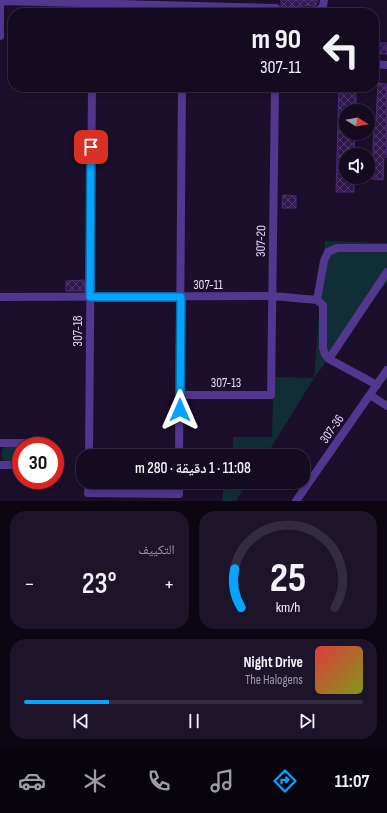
<!DOCTYPE html>
<html lang="ar">
<meta charset="utf-8">
<style>
:root{--surface:#140b20;--page:#1d1429;--text:#f1f3f6;--muted:#9d9ba5;--line:#332b3e;--accent:#05a3ff}
body{margin:0;font-family:"Sofia Sans Condensed","Noto Naskh Arabic",sans-serif;background:var(--page);color:var(--text);direction:rtl;height:100vh;display:flex;flex-direction:column;font-size:15px;white-space:nowrap}
*{box-sizing:border-box;margin:0}
p{font-size:13px;color:var(--muted)}
.icon{flex:none;width:22px;height:22px;fill:none;stroke:currentColor;stroke-width:2;stroke-linecap:round;stroke-linejoin:round}
.map{position:relative;height:501px;overflow:hidden;direction:ltr}
.details{display:flex;flex-direction:column;gap:10px;padding:10px;background:#0b0612;flex:1}
.details>*{flex:none}
.hud{position:absolute;left:8px;top:8px;width:371px;height:84px;border-radius:16px;box-shadow:0 2px 6px #0003,0 0 0 1px var(--line);direction:rtl;background:#140b20;color:var(--text);overflow:hidden}
.needle{width:26px;rotate:101deg}
.tools{position:absolute;left:339px;top:104px;display:grid;gap:8px}
.tools a{display:grid;place-items:center;width:36px;height:36px;border-radius:50%;background:var(--surface);box-shadow:0 2px 6px #0003,0 0 0 1px var(--line);font-size:20px}
.speed{position:absolute;left:12px;top:437px;display:flex;gap:8px;font-size:20px;font-weight:700;text-align:center}
.speed>*{display:grid;place-content:center;width:52px;height:52px;border-radius:50%;background:var(--surface);box-shadow:0 2px 6px #0003,0 0 0 1px var(--line);line-height:1}
.speed .limit{border:6px solid #d22;background:#fff;color:#111}
.pin{position:absolute;display:grid;place-items:center;width:34px;height:34px;color:#fff;margin:-17px;border-radius:8px;box-shadow:0 2px 6px #0006}
.me{position:absolute;width:44px;margin:-22px;rotate:0deg;stroke-linejoin:round;filter:drop-shadow(0 0 3px #0008)}
.turn{display:flex;align-items:center;gap:14px;height:84px;padding:0 12px;font-size:18px}
.turn .icon{width:52px;height:52px;stroke-width:2.5}
.turn b{display:block;font-size:28px;line-height:34px}
.big{font-size:30px;font-weight:600;line-height:1.1}
.details .card{flex:1;display:flex;flex-direction:column;justify-content:center;gap:6px;min-width:0;padding:0 14px;border-radius:16px;background:var(--page)}
.details .dial{align-items:center;gap:0}
.dial svg{height:104px;overflow:visible;fill:none;stroke:var(--line);stroke-width:7;stroke-linecap:round;text-anchor:middle}
.dial text{fill:var(--text);stroke:none}
.song{display:flex;align-items:center;gap:12px}
.cover{width:48px;height:48px;border-radius:6px;background:linear-gradient(135deg,hsl(0 70% 55%),hsl(70 70% 35%))}
.played{height:4px;border-radius:2px;background:linear-gradient(90deg,var(--accent) 25%,var(--line) 25%)}
.keys{display:flex;justify-content:space-around;direction:ltr}
.heat{display:flex;justify-content:space-between;align-items:center;font-size:22px;direction:ltr}
.details .tiles{flex:1;display:grid;gap:10px;grid-template-columns:1fr 1fr}
.card:last-child{grid-column:span 2}
.trip{position:absolute;left:76px;top:449px;width:234px;height:40px;border-radius:16px;background:var(--surface);box-shadow:0 2px 6px #0003,0 0 0 1px var(--line);font-weight:600;line-height:40px;text-align:center;direction:rtl}
.dock{display:flex;height:64px;justify-content:space-around;align-items:center;background:#08040d;color:var(--muted)}
.dock .icon{width:28px;height:28px}
.dock .active{color:var(--accent)}
.dock b{font-size:18px;color:var(--text)}
.map>svg:first-child{display:block}
.grass{fill:#112d35}
.building{fill:url(#building-cross-hatch);stroke:#4f2a7b}
.lines{fill:none;stroke-linecap:round;stroke-linejoin:round}
.minor{stroke:#51378d;stroke-width:8}
.route-casing{stroke:#036aa6;stroke-width:10}
.route{stroke:#05a3ff;stroke-width:7}
.labels{text-anchor:middle;dominant-baseline:central;stroke-width:4;stroke-linejoin:round;paint-order:stroke}
.street-label{font-size:13px;fill:#e7d9ff;stroke:#1b0f2b}
</style>
<div class="map">
<svg width="387" height="501" viewBox="0 0 387 501">
<defs>
<pattern id="building-cross-hatch" width="8" height="8" patternUnits="userSpaceOnUse"><rect width="8" height="8" fill="#32194d"/><path d="M0 0l8 8M0 8l8-8" fill="none" stroke="#503a68"/></pattern>
</defs>
<rect width="100%" height="100%" fill="#1b0f2b"/>
<path class="grass" d="M325,241L387,243V282L314,378L266,456H223V452H233V437H272L273,401L271,395L272,377L314,378Z
M5,446H21V462H6C1,458 0,451 5,446Z
M223,482H248L236,501H216H221L223,499Z"/>
<path class="building" d="M281,0H318L316,5L289,7H281Z
M375,43H387V54H374Z
M378,83L387,84V157H384L383,180L372,179L374,121H376Z
M339,87H356V111H346V133H355L354,155H346V177H354V192H336Z
M283,195L296,196V208H282Z
M84,280L85,291H66V281Z"/>
<g class="lines">
<path class="minor" d="M0,1L276,8
M92,13V0
M289,13L319,10L323,6L324,0
M0,36V0
M374,64L387,65
M0,297L273,296L317,300L323,305V348L325,354L329,359L377,385
M317,300L324,261L328,252L337,248H387
M329,359L387,272
M180,395H271L275,87
M370,395L387,406
M0,443H29L33,446
M89,456L92,87
M179,456L182,87
M0,465H21
M89,482L88,493L179,494V482
M296,501L387,370"/>
</g>
<g class="lines">
<g class="route-casing">
<path id="route" d="M91,147L90,297H181L180,410"/>
</g>
<use href="#route" class="route"/>
</g>
<g class="labels">
<g class="street-label">
<text transform="translate(261 241) rotate(-89)">307-20</text>
<text x="208" y="285">307-11</text>
<text transform="translate(78 331) rotate(-90)">307-18</text>
<text x="226" y="383">307-13</text>
<text transform="translate(332 429) rotate(-55)">307-36</text>
</g>
</g>
</svg>
<div class="tools">
<a><svg class="needle" viewBox="-14 -14 28 28"><path d="M0-13l5 13h-10z" fill="#e53935"/><path d="M0 13l5-13h-10z" fill="#9d9ba5"/></svg></a>
<a><svg class="icon" aria-label="sound" viewBox="0 0 24 24"><path d="M4 9h4l5-4v14l-5-4H4zM17 9q2 3 0 6"/></svg></a>
</div>
<div class="speed"><div class="limit">30</div></div>
<div class="pin" style="left:91px;top:147px;background:#d93025"><svg class="icon" aria-label="arrive" viewBox="0 0 24 24"><path d="M6 21V4h12l-3 4 3 4H6"/></svg></div>
<svg class="me" style="left:180px;top:410px" viewBox="-20 -20 40 40"><path d="M0-17L14 15 0 8-14 15z" fill="#05a3ff" stroke="#fff" stroke-width="4"/></svg>
<div class="trip">11:08 · 1 دقيقة · 280 m</div>
<div class="hud">
<div class="turn"><svg class="icon" aria-label="left" viewBox="0 0 24 24"><path d="M17 20v-9H6M10 6l-5 5 5 5"/></svg><div><b>90 m</b>307-11</div></div>
</div>
</div>
<section class="details">
<div class="tiles">
<div class="card dial"><svg viewBox="0 0 100 80">
<path d="M14 69A42 42 0 1 1 86 69"/>
<path d="M14 69A42 42 0 0 1 9 39" stroke="#05a3ff"/>
<text x="50" y="56" font-size="32" font-weight="700">25</text>
<text x="50" y="72" font-size="11">km/h</text>
</svg></div>
<div class="card"><p>التكييف</p>
<div class="heat"><a>−</a><b class="big">23°</b><a>+</a></div>
</div>
<div class="card">
<div class="song"><i class="cover"></i><div><b>Night Drive</b><p>The Halogens</p></div></div>
<div class="played"></div>
<div class="keys"><svg class="icon" aria-label="previous" viewBox="0 0 24 24"><path d="M18 5L8 12l10 7zM5 5v14"/></svg><svg class="icon" aria-label="pause" viewBox="0 0 24 24"><path d="M8 5v14M16 5v14"/></svg><svg class="icon" aria-label="next" viewBox="0 0 24 24"><path d="M6 5l10 7-10 7zM19 5v14"/></svg></div>
</div>
</div>
</section>
<nav class="dock">
<b>11:07</b>
<svg class="icon active" aria-label="directions" viewBox="0 0 24 24"><path d="M12 3l9 9-9 9-9-9zM9 14v-3h6M13 9l2 2-2 2"/></svg>
<svg class="icon" aria-label="music" viewBox="0 0 24 24"><path d="M9 18V5l10-2v13"/><circle cx="6" cy="18" r="3"/><circle cx="16" cy="16" r="3"/></svg>
<svg class="icon" aria-label="phone" viewBox="0 0 24 24"><path d="M5 4h4l2 5-3 2q2 4 5 5l2-3 5 2v4C11 20 4 13 5 4z"/></svg>
<svg class="icon" aria-label="climate" viewBox="0 0 24 24"><path d="M12 3v18M4 7l16 10M4 17L20 7"/></svg>
<svg class="icon" aria-label="car" viewBox="0 0 24 24"><path d="M5 17H2v-5l4-1 3-4h7l3 4 3 1v5h-3M9 17h6M6 11h13"/><circle cx="7" cy="17" r="2"/><circle cx="17" cy="17" r="2"/></svg>
</nav>
